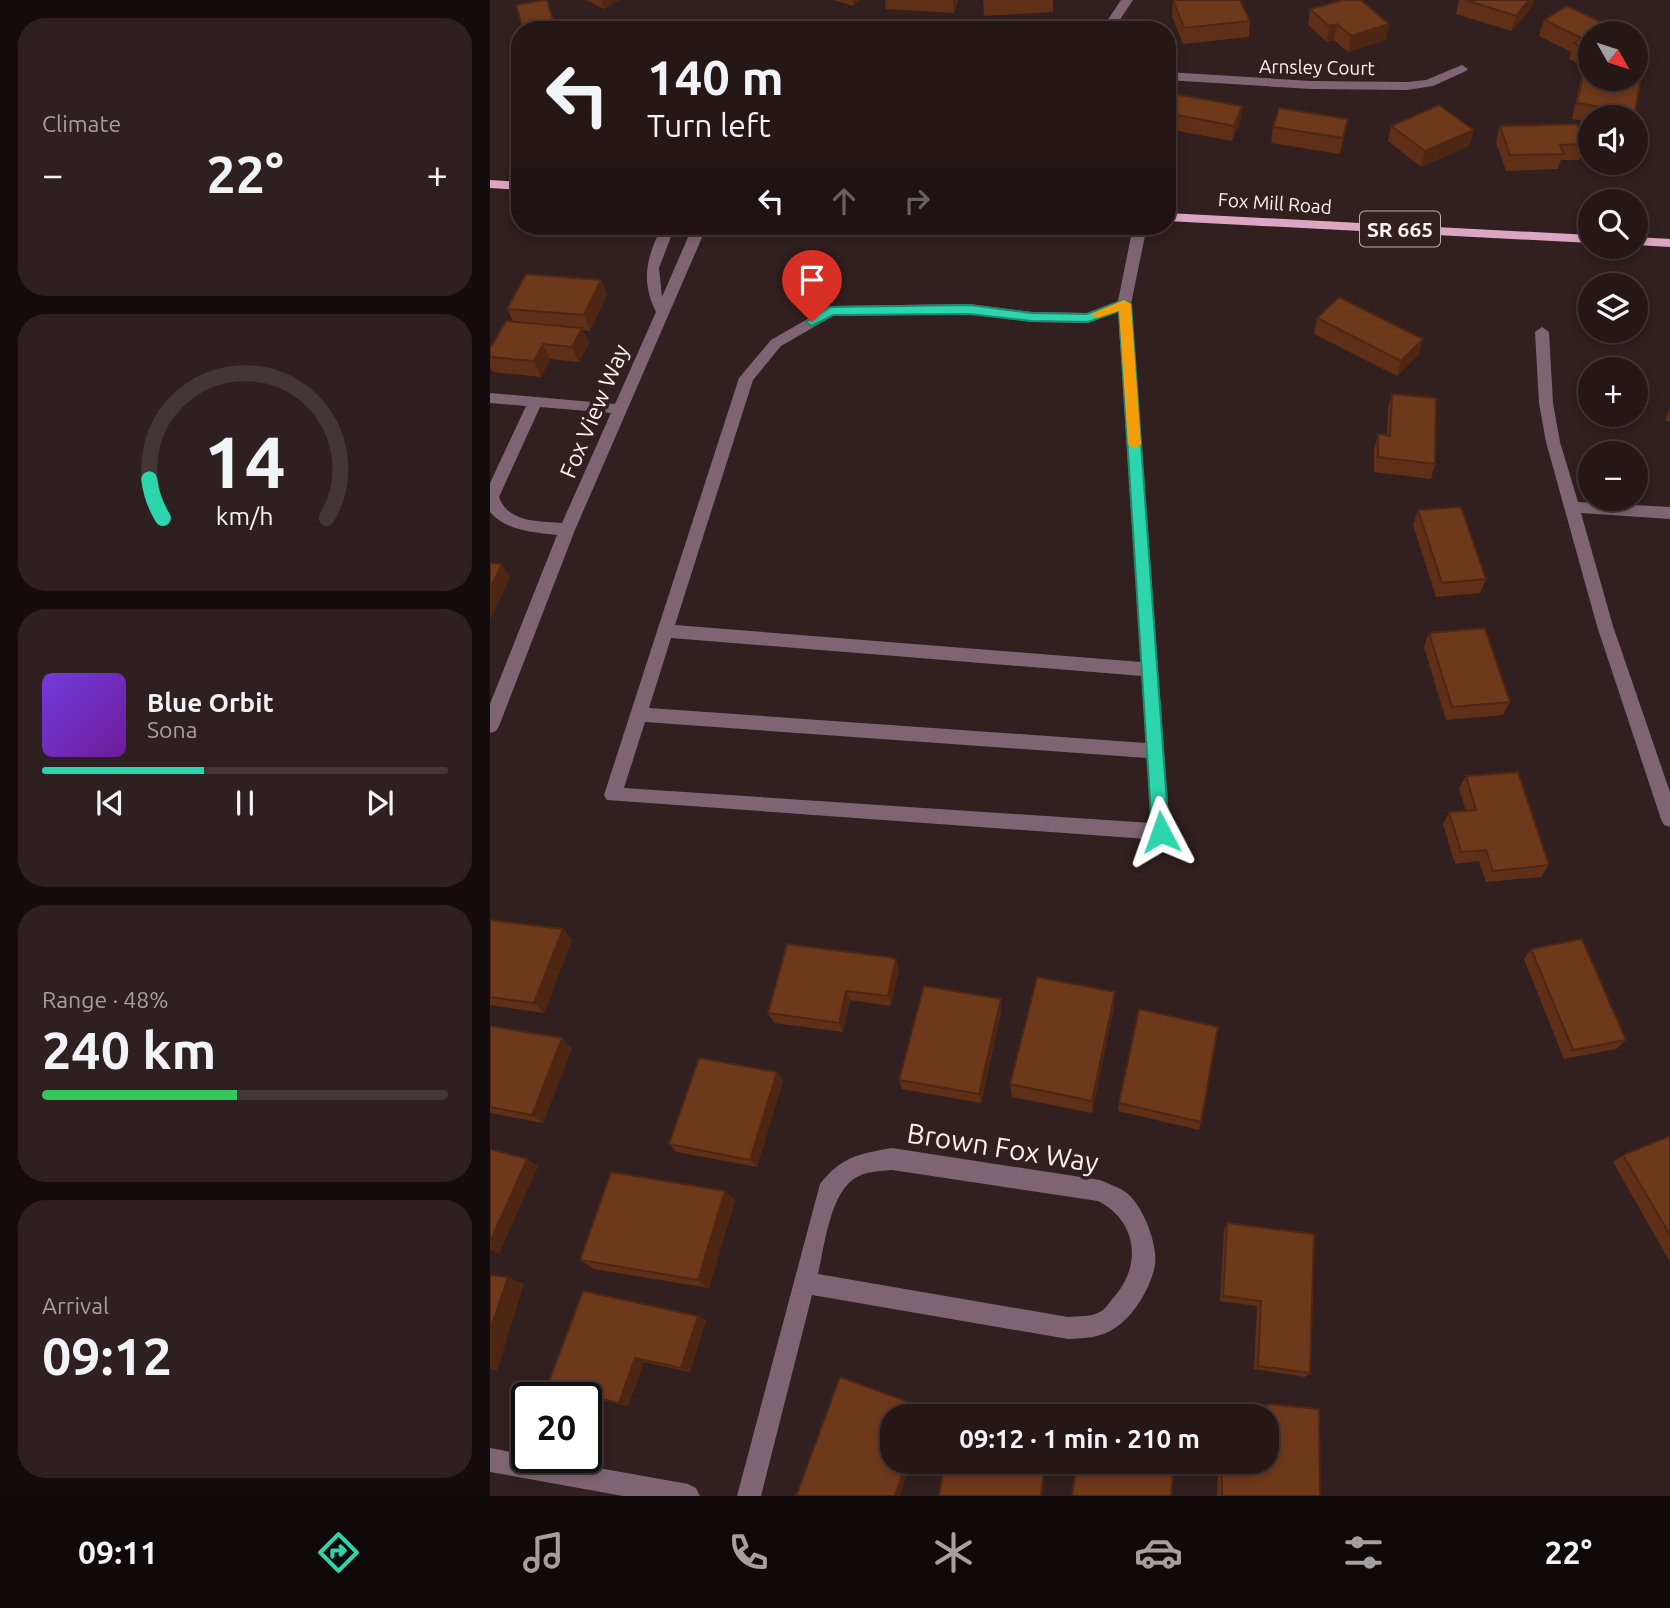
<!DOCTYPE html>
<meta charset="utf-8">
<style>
:root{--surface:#261717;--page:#2e2020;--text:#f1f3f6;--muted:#a49fa1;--line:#423636;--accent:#2cd5ab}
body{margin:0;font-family:Ubuntu,sans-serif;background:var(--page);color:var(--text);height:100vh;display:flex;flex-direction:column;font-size:26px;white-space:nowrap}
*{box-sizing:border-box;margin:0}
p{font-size:23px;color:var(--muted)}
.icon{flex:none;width:38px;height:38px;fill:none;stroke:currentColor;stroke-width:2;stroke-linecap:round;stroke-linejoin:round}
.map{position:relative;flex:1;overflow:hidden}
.panel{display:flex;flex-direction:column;gap:18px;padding:18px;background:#150d0d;width:490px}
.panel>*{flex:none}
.top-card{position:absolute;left:21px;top:21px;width:665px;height:214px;border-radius:28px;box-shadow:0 4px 10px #0003,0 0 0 2px var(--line);background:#261717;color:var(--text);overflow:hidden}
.needle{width:46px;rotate:129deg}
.controls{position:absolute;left:1088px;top:21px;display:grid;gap:14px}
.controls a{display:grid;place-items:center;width:70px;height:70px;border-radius:50%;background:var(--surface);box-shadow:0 4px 10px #0003,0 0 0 2px var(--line);font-size:35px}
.speed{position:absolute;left:21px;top:1382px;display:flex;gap:14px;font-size:35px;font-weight:700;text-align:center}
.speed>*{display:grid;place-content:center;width:91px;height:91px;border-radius:50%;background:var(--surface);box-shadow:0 4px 10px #0003,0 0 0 2px var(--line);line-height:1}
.speed .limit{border:4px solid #111;border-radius:10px;background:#fff;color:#111}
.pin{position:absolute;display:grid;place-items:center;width:60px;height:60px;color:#fff;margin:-72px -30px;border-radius:50% 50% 50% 0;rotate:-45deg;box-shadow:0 0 7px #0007}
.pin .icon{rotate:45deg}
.me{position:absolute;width:77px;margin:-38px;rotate:356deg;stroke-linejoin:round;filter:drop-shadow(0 0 5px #0008)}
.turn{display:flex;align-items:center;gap:24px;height:147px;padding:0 21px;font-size:32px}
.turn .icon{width:91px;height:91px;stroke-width:2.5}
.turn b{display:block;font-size:49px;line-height:60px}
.lanes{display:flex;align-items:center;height:66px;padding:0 21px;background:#0003;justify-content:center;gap:35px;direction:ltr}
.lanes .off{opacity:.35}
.big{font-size:52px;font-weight:600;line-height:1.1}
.panel .tile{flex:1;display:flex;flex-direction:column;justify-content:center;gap:10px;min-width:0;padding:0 24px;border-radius:28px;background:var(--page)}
.panel .dial{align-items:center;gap:0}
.dial svg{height:182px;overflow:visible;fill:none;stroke:var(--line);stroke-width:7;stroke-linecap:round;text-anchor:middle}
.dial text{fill:var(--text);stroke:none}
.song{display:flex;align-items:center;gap:21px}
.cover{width:84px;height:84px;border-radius:10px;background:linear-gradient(135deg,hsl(260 70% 55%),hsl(280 70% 35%))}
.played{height:7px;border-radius:4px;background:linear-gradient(90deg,var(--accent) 40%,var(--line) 40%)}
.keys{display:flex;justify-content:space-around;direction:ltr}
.heat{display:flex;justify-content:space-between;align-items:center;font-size:38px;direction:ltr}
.charge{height:10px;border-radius:5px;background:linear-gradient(90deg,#34c759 48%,var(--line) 0)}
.trip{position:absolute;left:390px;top:1404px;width:399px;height:70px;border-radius:28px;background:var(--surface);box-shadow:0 4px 10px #0003,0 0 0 2px var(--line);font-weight:600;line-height:70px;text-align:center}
.dock{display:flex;height:112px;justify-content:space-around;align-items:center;background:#0f0909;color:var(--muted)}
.dock .icon{width:49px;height:49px}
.dock .on{color:var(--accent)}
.dock b{font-size:32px;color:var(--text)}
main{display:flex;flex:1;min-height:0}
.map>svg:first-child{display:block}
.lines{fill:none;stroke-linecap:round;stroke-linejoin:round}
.lane{fill:#7f6573;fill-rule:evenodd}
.street{fill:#7f6573;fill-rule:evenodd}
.primary{fill:#dca6c3;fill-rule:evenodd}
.wall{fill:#5f3017}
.shaded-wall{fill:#4d2713}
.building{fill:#6e381b;stroke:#4d2713;stroke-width:2}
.route{fill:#2cd5ab;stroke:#1d8a6f;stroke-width:2}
.slow{fill:#f59e0b}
.labels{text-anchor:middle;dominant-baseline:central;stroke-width:7;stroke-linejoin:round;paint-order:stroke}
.far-street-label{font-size:19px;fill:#fff1f1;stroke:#321f1f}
.shield{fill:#321f1f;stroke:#c2b2b2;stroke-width:2}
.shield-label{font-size:21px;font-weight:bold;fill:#fff1f1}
.street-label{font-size:23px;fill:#fff1f1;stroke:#321f1f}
.near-street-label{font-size:28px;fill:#fff1f1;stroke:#321f1f}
</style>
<main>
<section class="panel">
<div class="tile"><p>Climate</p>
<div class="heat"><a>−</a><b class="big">22°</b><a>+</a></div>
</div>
<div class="tile dial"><svg viewBox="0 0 100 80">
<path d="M14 69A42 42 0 1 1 86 69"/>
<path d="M14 69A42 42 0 0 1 8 52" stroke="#2cd5ab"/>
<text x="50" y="56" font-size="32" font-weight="700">14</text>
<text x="50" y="72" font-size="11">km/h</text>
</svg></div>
<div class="tile">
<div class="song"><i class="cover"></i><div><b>Blue Orbit</b><p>Sona</p></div></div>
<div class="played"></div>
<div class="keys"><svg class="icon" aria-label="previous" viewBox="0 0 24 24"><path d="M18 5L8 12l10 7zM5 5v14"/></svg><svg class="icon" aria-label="pause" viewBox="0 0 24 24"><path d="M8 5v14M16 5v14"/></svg><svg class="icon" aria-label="next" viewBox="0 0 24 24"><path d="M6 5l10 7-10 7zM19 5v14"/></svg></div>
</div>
<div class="tile"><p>Range · 48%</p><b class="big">240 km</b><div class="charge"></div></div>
<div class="tile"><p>Arrival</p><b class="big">09:12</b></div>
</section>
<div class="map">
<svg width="1180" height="1496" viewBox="0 0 1180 1496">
<rect width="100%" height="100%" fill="#321f1f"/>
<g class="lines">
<path class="lane" d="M643,226H657L641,304L680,832L677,838L671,840L117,800L114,795L249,378L281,340L340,306L479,304L542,312L597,313L628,301ZM628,312L651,662L185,625L263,380L291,346L343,316L479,314L542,322L598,323ZM181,638L652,676L656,743L159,708ZM155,722L657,758L661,823L134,788Z"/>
<path class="street" d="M631,0H643L623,30H611Z
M192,22H200L213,30H198L192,26Z
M972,65L978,69L976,71L943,86L917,90L821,89L677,80V72L821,81L917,82L936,80Z
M172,226H185L169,268L172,297L203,226H217L85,530L9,726L6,731L0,733V704L67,535C44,532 16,531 0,512V483L36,406L0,403V393L125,404L166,312C150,280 157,257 172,226ZM50,407L121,413L72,523C49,521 18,523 9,497Z
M1052,327L1059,332L1063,403L1070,442L1088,502L1180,507V519L1091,513L1123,626L1180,792V827L1174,825L1171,819L1107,626L1056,442L1049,403L1045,332Z
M402,1148L610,1180C619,1184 632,1188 639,1195C654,1209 668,1245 665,1265C661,1287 644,1316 625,1328C611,1338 595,1338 578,1339L322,1295L271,1496H247L330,1184C352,1156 369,1154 402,1148ZM402,1170L608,1201C647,1221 652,1264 625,1296C620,1301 616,1309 610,1312C602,1317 587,1316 578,1317L328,1274C335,1245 340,1189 369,1176C379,1171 392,1171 402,1170Z
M0,1448L37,1455V1458H53L198,1484L206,1488L210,1496H133L0,1472Z"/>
<path class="primary" d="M0,180L30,182V190L0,188Z
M677,213L1101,235V243L677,221Z
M1146,237L1180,239V247L1146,245Z"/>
</g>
<path class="wall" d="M96,0H130L114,9Z
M343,0H370L363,6Z
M395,0H468L464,13L396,9Z
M493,0H563V12L494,16Z
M683,0L760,21L759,37L693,44L682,16Z
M969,0H1044L1042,7L1021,31L966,14Z
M820,9L899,24L896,40L858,52L844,40L837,42L818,25Z
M1054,20L1101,33V79L1145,113L1143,117H1101V122L1082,119L1090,82L1095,67L1079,59L1081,52L1049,36Z
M752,106L750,122L742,141L677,129V107Z
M858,119L850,154L781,143L783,127Z
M901,126L984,130L979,146L931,167L898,141Z
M1010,126L1095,144L1089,160H1071L1068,169L1016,171L1006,142Z
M111,280L117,295L100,331L93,330L99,343L89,362L60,359L51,377L3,372L0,367V348L23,321L17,309Z
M827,318L929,354L907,376L824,334Z
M902,394L945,464L941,479L884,472V449L888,434L897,435L898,409Z
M1180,409V422L1175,420Z
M928,510L996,579L990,593L946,597L923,525Z
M939,633L1020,702L1013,715L956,720L934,647Z
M976,776L1059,865L1051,877L996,882L989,861L965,864L953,824L959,812L976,811L969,789Z
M0,920L73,929L82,940L54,1013L0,1005Z
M1041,949L1136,1040L1126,1049L1074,1059L1034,959Z
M409,968L401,1006L360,1000L353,1032L284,1023L278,1013Z
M624,1007L602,1113L522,1097L520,1084Z
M512,1009L491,1103L412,1089L409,1080Z
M0,1026L82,1048L53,1123L0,1113Z
M287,1072L293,1081L267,1167L187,1152L179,1144Z
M629,1103L711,1122L709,1130L628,1111Z
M1180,1136V1262L1123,1162L1133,1155Z
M235,1191L245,1200L219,1288L104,1269L90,1260Z
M737,1223L820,1373L815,1377L764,1369L767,1306L730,1301L734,1229Z
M216,1320L200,1372L154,1362L138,1406L57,1387Z
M777,1404L830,1496H727L728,1468L732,1465L770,1469V1461H777V1416H771V1408Z"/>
<path class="shaded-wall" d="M111,0H130L114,9Z
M363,0H370L363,6Z
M463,0H468L464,13Z
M1039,0H1044L1042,7L1021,31L1026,16Z
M847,24L844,40L837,42L839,26Z
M899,24L896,40L858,52L861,36Z
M752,106L750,122L742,141L744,126Z
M984,130L979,146L931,167L935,151Z
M111,280L117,295L100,331L94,315Z
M92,328L99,343L89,362L82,347Z
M933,339L929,354L907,376L911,361Z
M53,344L60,359L51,377L44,361Z
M12,564L20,578L0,621V589Z
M73,929L82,940L54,1013L44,1003Z
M406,958L409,968L401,1006L398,996Z
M356,991L360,1000L353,1032L349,1023Z
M625,992L624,1007L602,1113V1101Z
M511,999L512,1009L491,1103L489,1094Z
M72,1038L82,1048L53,1123L42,1115Z
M287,1072L293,1081L267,1167L260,1160Z
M37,1159L48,1166L9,1254L0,1250V1242Z
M235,1191L245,1200L219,1288L208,1280Z
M18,1277L34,1284L7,1371L0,1369V1331Z
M208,1316L216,1320L200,1372L191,1368Z
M145,1358L154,1362L138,1406L129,1403Z
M435,1408L438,1410L437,1416H432Z
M417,1461H421L410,1496H405Z"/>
<path class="building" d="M54,0H57L66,30H33L26,5Z
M683,0H750L760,21L694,28Z
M853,0H871L899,24L861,36L847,24L839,26L820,9Z
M976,0H1039L1026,16Z
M1077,6L1134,33H1101V52L1084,43L1091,38L1054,20Z
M1095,66L1101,67V79H1146V75L1151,76L1145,113L1087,103Z
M684,94L752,106L744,126L677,113V107Z
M949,105L984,130L935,151L901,126Z
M789,108L858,119L853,138L783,127Z
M1087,124L1095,144L1070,145L1074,154L1020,155L1010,126Z
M36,274L111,280L94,315L17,309Z
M849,297L933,339L911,361L827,318Z
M16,321L92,328L82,347L53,344L44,361L0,357V348Z
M902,394L946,398L945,464L888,457V434L900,436Z
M971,507L996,579L952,583L928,510Z
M0,563L12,564L0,589Z
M995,628L1020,702L962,707L939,633Z
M1028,772L1059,865L1003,871L996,850L971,852L959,812L986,810L976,776Z
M0,920L73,929L44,1003L0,997Z
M1092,939L1136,1040L1083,1050L1041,949Z
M297,944L406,958L398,996L356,991L349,1023L278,1013Z
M547,977L625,992L602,1101L520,1084Z
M434,986L511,999L489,1094L409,1080Z
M649,1009L728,1027L711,1122L629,1103Z
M0,1026L72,1038L42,1115L0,1107Z
M209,1058L287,1072L260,1160L179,1144Z
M1180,1136V1235L1133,1155Z
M0,1149L37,1159L0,1242Z
M121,1172L235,1191L208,1280L90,1260Z
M737,1223L824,1234L820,1373L768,1366L771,1301L733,1296Z
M0,1275L18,1277L0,1331Z
M93,1291L208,1316L191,1368L145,1358L129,1403L57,1387Z
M350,1377L435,1408L432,1416H402V1461H417L405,1496H306Z
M777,1404L829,1409L830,1496H732V1465L776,1469V1461H777Z
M463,1406L536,1416H462Z
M455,1461H555L551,1496H449Z
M587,1461H684L681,1496H582Z"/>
<path class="route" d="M634,300L641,304L679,832L677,837L671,840L665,837L662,832L629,311L598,322L542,321L479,314L343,315L322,326L316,322L340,307L479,305L542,313L597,314Z"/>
<path class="slow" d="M634,300L641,304L651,444L645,449L638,444L629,311L607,318L601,314Z"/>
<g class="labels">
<g class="far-street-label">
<text transform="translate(827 67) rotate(1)">Arnsley Court</text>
<text transform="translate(785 203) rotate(4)">Fox Mill Road</text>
</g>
<rect class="shield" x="870" y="211.5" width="80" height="35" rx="5"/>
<g class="shield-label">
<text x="910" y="229">SR 665</text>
</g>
<g class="street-label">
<text transform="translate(104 411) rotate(-67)">Fox View Way</text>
</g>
<g class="near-street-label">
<text transform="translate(513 1147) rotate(9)">Brown Fox Way</text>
</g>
</g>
</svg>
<div class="controls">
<a><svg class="needle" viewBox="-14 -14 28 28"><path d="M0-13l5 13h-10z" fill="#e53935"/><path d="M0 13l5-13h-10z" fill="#a49fa1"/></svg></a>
<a><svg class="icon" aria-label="sound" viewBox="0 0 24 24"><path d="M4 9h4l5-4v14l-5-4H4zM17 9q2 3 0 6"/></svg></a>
<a><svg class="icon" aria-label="search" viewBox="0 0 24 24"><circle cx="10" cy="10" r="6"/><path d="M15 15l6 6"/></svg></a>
<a><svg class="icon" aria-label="layers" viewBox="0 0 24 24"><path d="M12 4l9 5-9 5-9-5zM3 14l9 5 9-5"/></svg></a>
<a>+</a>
<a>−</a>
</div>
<div class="speed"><div class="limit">20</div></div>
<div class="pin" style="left:322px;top:322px;background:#d93025"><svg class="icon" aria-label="arrive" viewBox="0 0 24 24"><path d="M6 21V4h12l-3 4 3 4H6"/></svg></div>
<svg class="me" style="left:671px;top:832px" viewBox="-20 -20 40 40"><path d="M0-17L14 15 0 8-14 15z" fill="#2cd5ab" stroke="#fff" stroke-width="4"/></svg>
<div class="trip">09:12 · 1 min · 210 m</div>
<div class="top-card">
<div class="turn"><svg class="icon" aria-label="left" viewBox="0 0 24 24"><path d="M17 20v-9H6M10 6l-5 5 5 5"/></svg><div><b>140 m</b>Turn left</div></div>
<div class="lanes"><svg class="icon" aria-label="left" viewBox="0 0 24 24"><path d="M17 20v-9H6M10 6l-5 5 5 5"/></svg><svg class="icon off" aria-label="ahead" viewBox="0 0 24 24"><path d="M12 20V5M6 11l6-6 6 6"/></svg><svg class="icon off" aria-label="right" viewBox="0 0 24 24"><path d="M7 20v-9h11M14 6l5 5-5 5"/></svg></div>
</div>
</div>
</main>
<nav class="dock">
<b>09:11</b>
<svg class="icon on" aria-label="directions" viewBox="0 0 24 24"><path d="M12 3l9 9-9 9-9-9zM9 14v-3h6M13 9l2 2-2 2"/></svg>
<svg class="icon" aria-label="music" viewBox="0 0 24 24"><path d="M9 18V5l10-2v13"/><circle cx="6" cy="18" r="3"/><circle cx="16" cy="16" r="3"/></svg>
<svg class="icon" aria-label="phone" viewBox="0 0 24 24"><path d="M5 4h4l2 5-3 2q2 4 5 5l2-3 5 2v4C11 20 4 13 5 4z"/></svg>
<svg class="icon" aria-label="climate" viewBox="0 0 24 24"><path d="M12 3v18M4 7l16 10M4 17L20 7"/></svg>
<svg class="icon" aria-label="car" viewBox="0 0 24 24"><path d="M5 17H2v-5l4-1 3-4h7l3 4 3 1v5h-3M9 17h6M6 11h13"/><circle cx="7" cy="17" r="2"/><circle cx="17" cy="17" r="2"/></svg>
<svg class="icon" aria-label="filters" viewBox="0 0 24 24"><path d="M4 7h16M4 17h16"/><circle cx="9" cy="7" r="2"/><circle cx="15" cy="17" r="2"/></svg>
<b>22°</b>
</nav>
